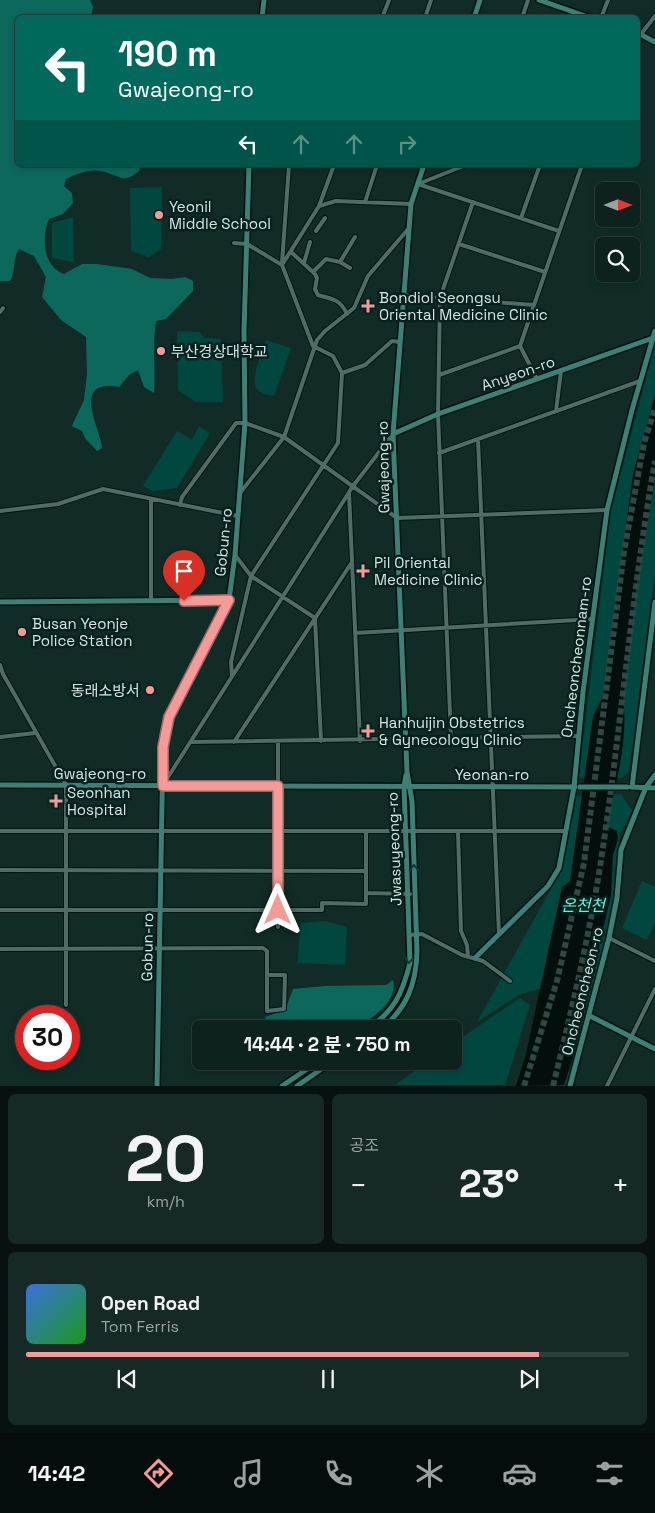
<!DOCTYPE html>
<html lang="ko">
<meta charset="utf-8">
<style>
:root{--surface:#0d211d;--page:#162926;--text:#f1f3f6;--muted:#9aa3a4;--line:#2d3e3b;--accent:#f59b97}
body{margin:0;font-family:"Space Grotesk","Noto Sans KR",sans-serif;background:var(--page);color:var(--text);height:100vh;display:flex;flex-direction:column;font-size:19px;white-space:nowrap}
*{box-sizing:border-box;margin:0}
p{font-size:16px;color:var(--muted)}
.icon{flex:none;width:28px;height:28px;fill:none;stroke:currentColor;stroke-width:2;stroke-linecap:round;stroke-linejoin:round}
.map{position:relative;height:1086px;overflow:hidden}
.details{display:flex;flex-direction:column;gap:8px;padding:8px;background:#071210;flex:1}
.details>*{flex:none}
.hud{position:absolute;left:15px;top:15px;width:625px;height:152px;border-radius:8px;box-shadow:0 2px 8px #0003,0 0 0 1px var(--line);background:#00695c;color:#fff;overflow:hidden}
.needle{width:32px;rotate:90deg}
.fabs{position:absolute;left:595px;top:182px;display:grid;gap:10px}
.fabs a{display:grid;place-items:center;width:45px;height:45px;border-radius:8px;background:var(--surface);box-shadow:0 2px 8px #0003,0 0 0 1px var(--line);font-size:25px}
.speed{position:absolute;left:15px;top:1005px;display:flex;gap:10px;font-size:25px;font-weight:700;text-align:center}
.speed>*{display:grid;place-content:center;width:65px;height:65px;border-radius:50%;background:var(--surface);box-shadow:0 2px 8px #0003,0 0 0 1px var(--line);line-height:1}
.speed .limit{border:8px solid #d22;background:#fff;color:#111}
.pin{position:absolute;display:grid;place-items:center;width:42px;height:42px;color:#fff;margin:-51px -21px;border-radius:50% 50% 50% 0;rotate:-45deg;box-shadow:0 0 5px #0007}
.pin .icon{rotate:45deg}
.me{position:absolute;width:55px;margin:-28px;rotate:0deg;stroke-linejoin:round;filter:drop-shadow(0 0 4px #0008)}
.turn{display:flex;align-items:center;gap:18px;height:105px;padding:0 20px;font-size:22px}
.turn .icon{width:65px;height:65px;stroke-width:2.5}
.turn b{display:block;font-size:35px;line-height:42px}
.lanes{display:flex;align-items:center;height:48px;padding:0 20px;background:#0003;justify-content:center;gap:25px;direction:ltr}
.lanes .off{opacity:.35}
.big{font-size:38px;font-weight:700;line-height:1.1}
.details .tile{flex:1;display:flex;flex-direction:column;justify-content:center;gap:8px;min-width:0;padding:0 18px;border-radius:8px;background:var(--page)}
.details .dial{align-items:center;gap:0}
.dial b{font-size:65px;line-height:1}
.song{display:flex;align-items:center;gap:15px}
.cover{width:60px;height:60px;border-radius:8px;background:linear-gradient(135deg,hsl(220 70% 55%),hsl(120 70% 35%))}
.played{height:5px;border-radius:2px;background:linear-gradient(90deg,var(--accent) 85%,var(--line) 85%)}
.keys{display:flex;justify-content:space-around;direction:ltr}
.heat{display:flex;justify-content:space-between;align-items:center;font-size:28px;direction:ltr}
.details .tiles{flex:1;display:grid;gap:8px;grid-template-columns:1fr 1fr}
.tile:last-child{grid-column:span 2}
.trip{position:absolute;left:192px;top:1020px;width:270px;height:50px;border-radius:8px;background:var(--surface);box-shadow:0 2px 8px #0003,0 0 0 1px var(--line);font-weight:700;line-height:50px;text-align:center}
.tab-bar{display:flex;height:80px;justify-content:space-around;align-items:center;background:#050d0c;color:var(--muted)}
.tab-bar .icon{width:35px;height:35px}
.tab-bar .selected{color:var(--accent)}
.tab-bar b{font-size:22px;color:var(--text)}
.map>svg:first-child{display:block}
.green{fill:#00483f}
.forest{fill:#0d685c}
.water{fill:#030f0c}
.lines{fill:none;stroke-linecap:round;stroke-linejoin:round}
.highway-tunnel{stroke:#2f4843;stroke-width:6;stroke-dasharray:6 3;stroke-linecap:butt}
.street-casing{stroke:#001410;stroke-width:6}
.secondary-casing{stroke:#001410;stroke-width:8}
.street{stroke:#506c66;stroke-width:4}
.secondary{stroke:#3f8076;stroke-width:5}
.secondary-bridge-casing{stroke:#001410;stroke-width:8;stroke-linecap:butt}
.secondary-bridge{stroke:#3f8076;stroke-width:5}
.oneway{stroke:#143a34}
.route-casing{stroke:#9f6562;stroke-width:12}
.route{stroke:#f59b97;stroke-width:9}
.poi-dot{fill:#f59b97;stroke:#06221e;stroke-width:2}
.labels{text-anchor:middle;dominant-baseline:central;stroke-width:5;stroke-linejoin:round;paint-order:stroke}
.poi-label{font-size:15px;fill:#d6e5e2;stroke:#06221e;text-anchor:start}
.street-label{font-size:15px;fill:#d6e5e2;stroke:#06221e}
.water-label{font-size:16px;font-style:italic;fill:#63f6df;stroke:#06221e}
</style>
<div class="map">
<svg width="655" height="1086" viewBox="0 0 655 1086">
<rect width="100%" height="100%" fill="#112c27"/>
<path class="green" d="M162,187L161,249L149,257L131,251L130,188Z
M73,217L74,262L52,258V223Z
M177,331L200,332L204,338L221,339L223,402H196L178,390Z
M266,340L291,348L274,396C270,395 262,394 259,391C248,384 262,351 266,340Z
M655,345V574L629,771L622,778H581L579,775L611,510Z
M199,426L210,433L177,488L152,491L143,486L177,431L192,440Z
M621,794L632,811L620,834L614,895L606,935L569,1085L560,1086L603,828L611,795Z
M586,795L551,985L519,995L477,1022L562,869L572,797Z
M642,881L655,887V923L647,940L622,928Z
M326,921L347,927L345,965L298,963L300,923Z
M520,998L530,1005L505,1085H395L429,1061H454V1043Z"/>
<path class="forest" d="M0,0H90L93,7L91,17L18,18V165H138L140,170C122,186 120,174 100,171C88,169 77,174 66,179L64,186L72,193L73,203L63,214L49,219C41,237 43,267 64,274L82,264H97L132,269L150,278L172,279L185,277L193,281V291L166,319L156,321C152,346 156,369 154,393L144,387L138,370L129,375L119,387C70,379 100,427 102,448L97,451L85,438L82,431L72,426L84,400L87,374L86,337L61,320L42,297L46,277L34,256L19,249C12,260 16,271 10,281H0Z
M393,980C398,1003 373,1016 357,1029H270L265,1017L285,1010L293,989L325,986L386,985Z"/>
<path class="water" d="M655,395V480L637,583L623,700C629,737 615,790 606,826L617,831L618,839L613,855L611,895L572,1061L564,1085L516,1086L526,1054L562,887L570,881L593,716L603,697L633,474Z"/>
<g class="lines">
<path class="highway-tunnel" d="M524,1086L557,981L584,863L624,552L644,443L655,408
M553,1086C571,1013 588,941 600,867C621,732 631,596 655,461"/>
<g class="street-casing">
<path id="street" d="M382,18L389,0
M425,18L431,0
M522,18L528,0
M601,18L608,0
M638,38L655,16
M418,184L559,231
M418,184L466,165
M365,202L377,165
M319,206L336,201L411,204
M521,218L540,165
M316,231L325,218
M234,243L247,244L282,265L313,346L333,356L342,373
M459,244L545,272
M291,252L315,274L317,278L315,289L318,295C332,299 340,299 347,314
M340,262L350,268
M282,263L289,165
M304,263L310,242
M282,265L319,206L334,165
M313,272L326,259L340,262L355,237
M404,295L534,305
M0,312L3,308
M439,375L520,346
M537,379L520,346L582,165
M556,411L561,371
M478,439L499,934
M439,453L640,381
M240,493L284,437L317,340L325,331L354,308L368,276L409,228
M349,493L360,741
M151,500V601
M180,505L182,497L236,423H245L284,437L397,518L607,510
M0,511L58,504L103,489L238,516
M235,555L251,576L315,618L321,741
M355,633L593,619
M0,665L3,674L66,785V1005
M232,676L231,662L251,576L338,443L342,373L365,365L392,341L400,342
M0,737L35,733
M451,739L438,414L440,298L473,202
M190,742L579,736
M234,742L352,562
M163,785L353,486L393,434
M0,831H566
M458,832L461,931L467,945L468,956
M0,870L366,871
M367,893L410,894
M0,910H322V903L366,904V831
M278,927V741
M410,935L422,934L462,955L483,961L510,981
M609,938L655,961
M0,949L263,948L267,951V1011L284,1009L285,975H267
M607,1086L655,989"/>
</g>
<g class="secondary-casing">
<path id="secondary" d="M539,0L591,18
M262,18L264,0
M474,18L480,0
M638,33L655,42
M393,434L438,414L653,338
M0,602L229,600
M0,785L575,787
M631,787L655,788
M632,787L655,602
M475,958L548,886L559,868L574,787L583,692L607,510L632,410L655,331
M590,1016L655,1049
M368,1029C395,1010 402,994 410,963L404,786L406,775
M382,1029C407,1007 416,985 417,952L412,801L407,772L393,434L411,204L424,165
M157,1086L163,747L169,717L229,600L235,555L245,423L244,331L249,165
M282,1086L319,1061
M297,1086L333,1061
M570,1086L609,938L617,898L621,850L646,787L655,775"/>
</g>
<use href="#street" class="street"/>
<use href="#secondary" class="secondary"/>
<g class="secondary-bridge-casing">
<path id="secondary-bridge" d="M580,787H627"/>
</g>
<use href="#secondary-bridge" class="secondary-bridge"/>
</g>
<defs><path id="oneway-chevron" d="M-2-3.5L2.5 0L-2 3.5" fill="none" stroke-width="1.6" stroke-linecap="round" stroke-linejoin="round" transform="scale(1.25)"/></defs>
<g class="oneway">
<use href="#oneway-chevron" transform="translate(414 868) rotate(-93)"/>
<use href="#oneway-chevron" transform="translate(409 960) rotate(97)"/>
</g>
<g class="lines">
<g class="route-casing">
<path id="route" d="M184,601L229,600L169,717L163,747V786H278V910"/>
</g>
<use href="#route" class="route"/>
</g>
<g class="poi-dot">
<circle cx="159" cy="215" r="5"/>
<path d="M365.5 298.5h5v5h5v5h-5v5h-5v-5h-5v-5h5z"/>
<circle cx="161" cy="351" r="5"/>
<path d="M360.5 563.5h5v5h5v5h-5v5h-5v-5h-5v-5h5z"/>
<circle cx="22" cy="632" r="5"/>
<circle cx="150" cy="690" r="5"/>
<path d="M365.5 723.5h5v5h5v5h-5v5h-5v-5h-5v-5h5z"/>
<path d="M53.5 793.5h5v5h5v5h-5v5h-5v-5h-5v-5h5z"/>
</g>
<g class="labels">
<g class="poi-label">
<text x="169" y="206">Yeonil<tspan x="169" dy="17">Middle School</tspan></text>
<text x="379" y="297">Bondiol Seongsu<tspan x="379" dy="17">Oriental Medicine Clinic</tspan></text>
<text x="171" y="351">부산경상대학교</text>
<text x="374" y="562">Pil Oriental<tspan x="374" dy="17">Medicine Clinic</tspan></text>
<text x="32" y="623">Busan Yeonje<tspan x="32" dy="17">Police Station</tspan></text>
<text x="140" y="690" text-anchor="end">동래소방서</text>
<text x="379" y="722">Hanhuijin Obstetrics<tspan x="379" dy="17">&amp; Gynecology Clinic</tspan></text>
<text x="67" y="792">Seonhan<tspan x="67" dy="17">Hospital</tspan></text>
</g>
<g class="street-label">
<text transform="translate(518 373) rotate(-19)">Anyeon-ro</text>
<text transform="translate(383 467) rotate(-91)">Gwajeong-ro</text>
<text transform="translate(223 542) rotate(-84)">Gobun-ro</text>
<text transform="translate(576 657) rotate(-83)">Oncheoncheonnam-ro</text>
<text x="100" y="773">Gwajeong-ro</text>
<text x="492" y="774">Yeonan-ro</text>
<text transform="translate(394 849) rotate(-92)">Jwasuyeong-ro</text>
<text transform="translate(147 947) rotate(-89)">Gobun-ro</text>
<text transform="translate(582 991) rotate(-76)">Oncheoncheon-ro</text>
</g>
<g class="water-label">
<text x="583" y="905">온천천</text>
</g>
</g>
</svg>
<div class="fabs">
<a><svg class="needle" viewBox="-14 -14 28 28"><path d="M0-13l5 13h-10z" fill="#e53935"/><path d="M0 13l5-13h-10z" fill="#9aa3a4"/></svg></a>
<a><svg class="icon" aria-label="search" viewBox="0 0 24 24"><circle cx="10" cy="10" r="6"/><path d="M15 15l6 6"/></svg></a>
</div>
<div class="speed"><div class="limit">30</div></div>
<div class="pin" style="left:184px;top:601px;background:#d93025"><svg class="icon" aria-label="arrive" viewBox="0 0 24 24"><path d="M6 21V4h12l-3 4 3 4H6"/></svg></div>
<svg class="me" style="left:278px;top:910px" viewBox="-20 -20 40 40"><path d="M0-17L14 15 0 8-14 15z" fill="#f59b97" stroke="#fff" stroke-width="4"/></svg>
<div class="trip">14:44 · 2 분 · 750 m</div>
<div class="hud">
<div class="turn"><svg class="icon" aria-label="left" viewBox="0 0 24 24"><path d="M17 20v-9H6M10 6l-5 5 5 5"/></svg><div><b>190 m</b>Gwajeong-ro</div></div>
<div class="lanes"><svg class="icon" aria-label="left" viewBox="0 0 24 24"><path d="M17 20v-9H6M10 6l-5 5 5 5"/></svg><svg class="icon off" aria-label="ahead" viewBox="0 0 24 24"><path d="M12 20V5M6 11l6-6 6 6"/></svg><svg class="icon off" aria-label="ahead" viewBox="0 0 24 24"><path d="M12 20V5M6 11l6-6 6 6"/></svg><svg class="icon off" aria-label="right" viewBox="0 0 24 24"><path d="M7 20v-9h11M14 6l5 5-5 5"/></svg></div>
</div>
</div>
<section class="details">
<div class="tiles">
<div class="tile dial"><b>20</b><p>km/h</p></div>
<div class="tile"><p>공조</p>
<div class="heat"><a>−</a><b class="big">23°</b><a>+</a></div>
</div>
<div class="tile">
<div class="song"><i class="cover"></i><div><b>Open Road</b><p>Tom Ferris</p></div></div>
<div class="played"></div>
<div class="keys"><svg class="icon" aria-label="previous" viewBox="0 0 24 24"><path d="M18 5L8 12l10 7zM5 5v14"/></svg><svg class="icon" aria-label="pause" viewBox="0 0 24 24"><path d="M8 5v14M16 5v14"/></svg><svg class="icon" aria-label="next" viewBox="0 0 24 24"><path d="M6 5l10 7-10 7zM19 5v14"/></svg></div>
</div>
</div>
</section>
<nav class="tab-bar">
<b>14:42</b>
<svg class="icon selected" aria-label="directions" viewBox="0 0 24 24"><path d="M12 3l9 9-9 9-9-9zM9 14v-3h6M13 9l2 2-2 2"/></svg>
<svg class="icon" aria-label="music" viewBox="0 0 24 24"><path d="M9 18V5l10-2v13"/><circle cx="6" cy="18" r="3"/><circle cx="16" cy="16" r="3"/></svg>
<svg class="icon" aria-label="phone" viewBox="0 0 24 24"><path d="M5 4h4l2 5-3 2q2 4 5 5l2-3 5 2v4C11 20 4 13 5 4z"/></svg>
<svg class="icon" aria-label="climate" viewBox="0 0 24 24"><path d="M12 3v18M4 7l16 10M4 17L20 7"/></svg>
<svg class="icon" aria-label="car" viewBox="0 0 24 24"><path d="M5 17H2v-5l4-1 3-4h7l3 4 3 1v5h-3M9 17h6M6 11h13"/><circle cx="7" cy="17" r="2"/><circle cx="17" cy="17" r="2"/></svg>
<svg class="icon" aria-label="filters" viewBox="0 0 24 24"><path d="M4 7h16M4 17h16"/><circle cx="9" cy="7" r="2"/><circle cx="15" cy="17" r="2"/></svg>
</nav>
